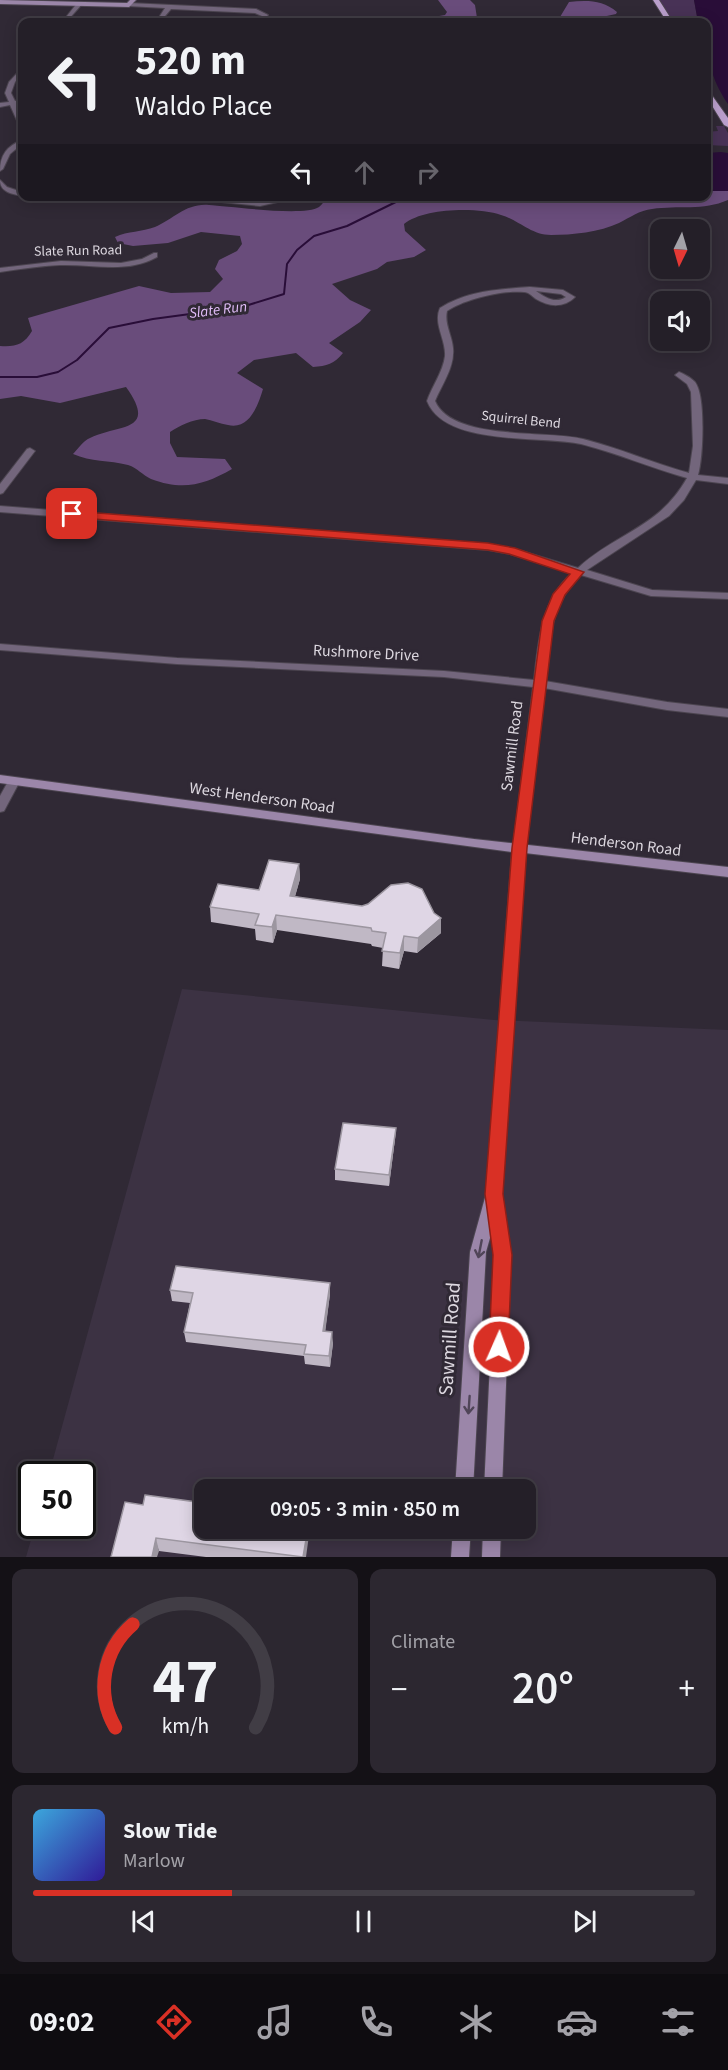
<!DOCTYPE html>
<meta charset="utf-8">
<style>
:root{--surface:#241f28;--page:#2c2730;--text:#f1f3f6;--muted:#a3a2a8;--line:#413d45;--accent:#d93025}
body{margin:0;font-family:"Source Sans 3",sans-serif;background:var(--page);color:var(--text);height:100vh;display:flex;flex-direction:column;font-size:22px;white-space:nowrap}
*{box-sizing:border-box;margin:0}
p{font-size:20px;color:var(--muted)}
.icon{flex:none;width:33px;height:33px;fill:none;stroke:currentColor;stroke-width:2;stroke-linecap:round;stroke-linejoin:round}
.map{position:relative;height:1557px;overflow:hidden}
.sheet{display:flex;flex-direction:column;gap:12px;padding:12px;background:#141116;flex:1}
.sheet>*{flex:none}
.banner{position:absolute;left:18px;top:18px;width:693px;height:183px;border-radius:12px;box-shadow:0 3px 15px #0003,0 0 0 2px var(--line);background:#241f28;color:var(--text);overflow:hidden}
.needle{width:39px;rotate:185deg}
.controls{position:absolute;left:650px;top:219px;display:grid;gap:12px}
.controls a{display:grid;place-items:center;width:60px;height:60px;border-radius:12px;background:var(--surface);box-shadow:0 3px 15px #0003,0 0 0 2px var(--line);font-size:30px}
.speed{position:absolute;left:18px;top:1461px;display:flex;gap:12px;font-size:30px;font-weight:700;text-align:center}
.speed>*{display:grid;place-content:center;width:78px;height:78px;border-radius:50%;background:var(--surface);box-shadow:0 3px 15px #0003,0 0 0 2px var(--line);line-height:1}
.speed .limit{border:3px solid #111;border-radius:9px;background:#fff;color:#111}
.pin{position:absolute;display:grid;place-items:center;width:51px;height:51px;color:#fff;margin:-26px;border-radius:12px;box-shadow:0 3px 9px #0006}
.me{position:absolute;width:66px;margin:-33px;rotate:2deg;stroke-linejoin:round;filter:drop-shadow(0 0 4px #0008)}
.turn{display:flex;align-items:center;gap:21px;height:126px;padding:0 18px;font-size:27px}
.turn .icon{width:78px;height:78px;stroke-width:2.5}
.turn b{display:block;font-size:42px;line-height:51px}
.lanes{display:flex;align-items:center;height:57px;padding:0 18px;background:#0003;justify-content:center;gap:30px;direction:ltr}
.lanes .off{opacity:.35}
.big{font-size:45px;font-weight:600;line-height:1.1}
.sheet .card{flex:1;display:flex;flex-direction:column;justify-content:center;gap:9px;min-width:0;padding:0 21px;border-radius:12px;background:var(--page)}
.sheet .dial{align-items:center;gap:0}
.dial svg{height:156px;overflow:visible;fill:none;stroke:var(--line);stroke-width:7;stroke-linecap:round;text-anchor:middle}
.dial text{fill:var(--text);stroke:none}
.song{display:flex;align-items:center;gap:18px}
.cover{width:72px;height:72px;border-radius:9px;background:linear-gradient(135deg,hsl(200 70% 55%),hsl(250 70% 35%))}
.played{height:6px;border-radius:3px;background:linear-gradient(90deg,var(--accent) 30%,var(--line) 30%)}
.keys{display:flex;justify-content:space-around;direction:ltr}
.heat{display:flex;justify-content:space-between;align-items:center;font-size:33px;direction:ltr}
.sheet .tiles{flex:1;display:grid;gap:12px;grid-template-columns:1fr 1fr}
.card:last-child{grid-column:span 2}
.trip{position:absolute;left:194px;top:1479px;width:342px;height:60px;border-radius:12px;background:var(--surface);box-shadow:0 3px 15px #0003,0 0 0 2px var(--line);font-weight:600;line-height:60px;text-align:center}
.dock{display:flex;height:96px;justify-content:space-around;align-items:center;background:#0e0c10;color:var(--muted)}
.dock .icon{width:42px;height:42px}
.dock .selected{color:var(--accent)}
.dock b{font-size:27px;color:var(--text)}
.map>svg:first-child{display:block}
.built{fill:#3c3243;fill-rule:evenodd}
.green{fill:#483256}
.forest{fill:#694c7b}
.water{fill:#290d38}
.lines{fill:none;stroke-linecap:round;stroke-linejoin:round}
.stream{stroke:#290d38;stroke-width:2}
.street-casing{stroke:#4c4550;stroke-width:2}
.secondary-casing{stroke:#4c4550;stroke-width:2}
.primary-casing{stroke:#4c4550;stroke-width:2}
.street{fill:#73667c;fill-rule:evenodd}
.secondary{fill:#9b86a9;fill-rule:evenodd}
.primary{fill:#ba9fcc;fill-rule:evenodd}
.wall{fill:#c0b8c5}
.shaded-wall{fill:#9c96a0}
.building{fill:#dfd6e5;stroke:#9c96a0;stroke-width:1.5}
.oneway{stroke:#504558}
.route{fill:#d93025;stroke:#8d1f18;stroke-width:1.5}
.labels{text-anchor:middle;dominant-baseline:central;stroke-width:6;stroke-linejoin:round;paint-order:stroke}
.far-street-label{font-size:14px;fill:#dcd7df;stroke:#302935}
.far-water-label{font-size:15px;font-style:italic;fill:#e2befa;stroke:#302935}
.street-label{font-size:16px;fill:#dcd7df;stroke:#302935}
.near-street-label{font-size:20px;fill:#dcd7df;stroke:#302935}
</style>
<div class="map">
<svg width="728" height="1557" viewBox="0 0 728 1557">
<rect width="100%" height="100%" fill="#302935"/>
<path class="built" d="M182,989L494,1020L728,1030V1557H26L35,1526H82V1474H49ZM204,1490H525V1528H204Z"/>
<path class="green" d="M656,0H694L698,22H670Z
M716,126H724L728,133V146L707,145L706,132L718,131Z"/>
<path class="forest" d="M438,0H470L475,5L477,18L490,22L553,20L560,17L569,2C587,0 603,0 617,12L616,14L588,20L590,22H404L445,15L447,12Z
M707,191H728V200C703,211 678,205 652,209C640,210 629,218 619,223C600,232 572,235 551,235C531,235 519,220 501,215C477,207 424,208 404,224L405,231L426,250L414,257L387,262L377,269L332,284L350,300L371,310L360,322L329,343L343,353C334,364 327,366 313,367L296,353L254,360L237,373L263,389C258,405 250,430 228,425C220,424 212,420 205,419C193,419 179,426 170,432V443L177,457L225,459L232,469C204,485 183,491 151,479C142,475 138,468 128,465C109,460 91,462 73,454C78,449 83,441 90,438C117,424 159,433 126,387L60,403L21,396L0,399V346C15,347 24,345 32,331L28,318L139,286L171,293L210,292L223,279L215,269L219,260L237,251L242,244L240,236L201,232L168,243L133,246L118,243L115,237C128,231 142,232 155,227C174,219 186,203 209,205C229,206 304,217 319,207C322,205 325,200 327,196H706Z"/>
<path class="water" d="M694,0H728V104C710,78 706,54 706,22H698Z
M721,152L728,153V191H707V153Z"/>
<g class="lines">
<path class="stream" d="M0,377H37L58,372L77,360L109,328L153,319L242,307L284,294L287,264L297,250L314,236L347,226L408,196"/>
<g class="street-casing">
<path id="street" d="M78,2L83,3L67,21H63Z
M129,3L256,9L268,15L262,22H257L262,16L255,13L171,9L160,22H156L165,8L127,6Z
M22,68V73L15,82L11,93L15,101L22,100V104L16,105L22,119V127L19,125L10,105L0,107V103L9,102L5,93L9,82Z
M22,140V144L10,154L3,169L0,171C0,155 7,146 22,140Z
M0,180L7,187L22,192V196C12,194 0,192 0,180Z
M161,196C193,196 226,202 258,202C274,202 289,196 304,196L260,206Z
M154,253H157V257C126,274 94,264 60,265C40,266 20,269 0,272V268L61,261L121,263L142,259Z
M530,287L563,290L575,297C564,308 549,307 536,299C532,296 529,292 524,292C502,290 465,299 447,311C444,324 452,335 453,348C455,367 442,384 435,401C452,441 546,430 583,439C619,448 653,463 689,473L693,446L691,392L687,384L675,375L679,372C684,374 691,378 695,382C706,396 703,458 698,475L728,478V484L696,480L684,500L669,516L587,570L652,590L728,593V599L651,596L581,575C551,602 548,644 545,681L667,702L728,709V717L667,710L544,688L525,848L519,852L513,848L533,687L444,677L177,664L0,650V644L177,658L444,671L534,680C538,642 541,600 572,573L510,554L488,550L0,512V506L488,544L515,549L578,568C617,532 658,529 687,478C651,468 617,453 581,444C540,435 445,447 427,401C432,386 443,372 445,356C446,339 433,324 440,308C466,291 500,289 530,287ZM536,291L561,294L566,297C555,304 546,298 536,291Z
M30,448L35,451L3,493L0,494V484L27,449Z
M14,777L20,781L4,811L0,812V796L10,778Z"/>
</g>
<g class="secondary-casing">
<path id="secondary" d="M0,0L127,3L130,0H136L129,7L0,4Z
M0,775L474,839L728,867V877L525,853L501,1197L511,1255L502,1490H484L495,1255L492,1231L486,1252L473,1490H455L470,1252L486,1194L512,852L0,783Z
M453,1528H471L469,1557H451Z
M483,1528H501L500,1557H482Z"/>
</g>
<g class="primary-casing">
<path id="primary" d="M653,0H659L673,22H667Z
M706,87L728,118V127L724,125L706,96Z"/>
</g>
<use href="#street" class="street"/>
<use href="#secondary" class="secondary"/>
<use href="#primary" class="primary"/>
</g>
<path class="wall" d="M299,864L300,879L295,896L441,933L417,953L404,951L399,969L382,966L383,948L372,946L371,944L277,930L273,943L256,940L255,929L211,922L210,907L259,890Z
M396,1128L395,1139L389,1186L335,1180V1169Z
M170,1290L330,1294L325,1331L333,1343L330,1367L305,1364L304,1356L186,1342L184,1332L190,1303L172,1301Z
M143,1505L306,1557H206L159,1551Z"/>
<path class="shaded-wall" d="M299,864L300,879L291,911L290,896Z
M276,915L277,930L273,943L272,927Z
M441,918V933L417,953L418,938Z
M404,936V951L399,969L400,953Z
M396,1128L395,1139L389,1186V1175Z
M330,1283V1294L324,1342L323,1331Z
M332,1332L333,1343L330,1367L329,1356Z
M308,1528H310L306,1557H303Z
M156,1538L159,1551L157,1557H152Z"/>
<path class="building" d="M269,860L299,864L290,896L362,906L368,904L391,885L408,883L422,889L434,913L441,918L418,938L404,936L400,953L382,951L386,933L372,931L371,928L276,915L272,927L255,925L259,914L210,907L218,884L259,890Z
M343,1123L396,1128L389,1175L335,1169Z
M176,1266L330,1283L323,1331L332,1332L329,1356L304,1354L306,1345L184,1332L193,1293L170,1290Z
M145,1495L204,1503V1528H308L303,1557L156,1538L152,1557H111L125,1502L143,1505Z"/>
<defs><path id="oneway-shaft" d="M-6 0H5M1.5-3L5.5 0L1.5 3" fill="none" stroke-width="1.6" stroke-linecap="round" stroke-linejoin="round" transform="scale(1.5)"/></defs>
<g class="oneway">
<use href="#oneway-shaft" transform="translate(480 1249) rotate(101)"/>
<use href="#oneway-shaft" transform="translate(469 1405) rotate(94)"/>
</g>
<path class="route" d="M72,511L488,543L515,548L584,572L565,595L554,621L527,848L503,1194L512,1255L508,1347L506,1353L499,1356L492,1353L489,1347L493,1255L485,1194L512,848L542,621L553,594L570,574L509,554L488,550L68,517V512Z"/>
<g class="labels">
<g class="far-street-label">
<text transform="translate(78 251) rotate(-1)">Slate Run Road</text>
<text transform="translate(521 420) rotate(6)">Squirrel Bend</text>
</g>
<g class="far-water-label">
<text transform="translate(218 310) rotate(-7)">Slate Run</text>
</g>
<g class="street-label">
<text transform="translate(366 653) rotate(3)">Rushmore Drive</text>
<text transform="translate(512 746) rotate(-83)">Sawmill Road</text>
<text transform="translate(262 798) rotate(8)">West Henderson Road</text>
<text transform="translate(626 844) rotate(7)">Henderson Road</text>
</g>
<g class="near-street-label">
<text transform="translate(450 1339) rotate(-86)">Sawmill Road</text>
</g>
</g>
</svg>
<div class="controls">
<a><svg class="needle" viewBox="-14 -14 28 28"><path d="M0-13l5 13h-10z" fill="#e53935"/><path d="M0 13l5-13h-10z" fill="#a3a2a8"/></svg></a>
<a><svg class="icon" aria-label="sound" viewBox="0 0 24 24"><path d="M4 9h4l5-4v14l-5-4H4zM17 9q2 3 0 6"/></svg></a>
</div>
<div class="speed"><div class="limit">50</div></div>
<div class="pin" style="left:72px;top:514px;background:#d93025"><svg class="icon" aria-label="arrive" viewBox="0 0 24 24"><path d="M6 21V4h12l-3 4 3 4H6"/></svg></div>
<svg class="me" style="left:499px;top:1347px" viewBox="-20 -20 40 40"><circle r="17" fill="#d93025" stroke="#fff" stroke-width="3"/><path d="M0-11L8 9 0 5-8 9z" fill="#fff"/></svg>
<div class="trip">09:05 · 3 min · 850 m</div>
<div class="banner">
<div class="turn"><svg class="icon" aria-label="left" viewBox="0 0 24 24"><path d="M17 20v-9H6M10 6l-5 5 5 5"/></svg><div><b>520 m</b>Waldo Place</div></div>
<div class="lanes"><svg class="icon" aria-label="left" viewBox="0 0 24 24"><path d="M17 20v-9H6M10 6l-5 5 5 5"/></svg><svg class="icon off" aria-label="ahead" viewBox="0 0 24 24"><path d="M12 20V5M6 11l6-6 6 6"/></svg><svg class="icon off" aria-label="right" viewBox="0 0 24 24"><path d="M7 20v-9h11M14 6l5 5-5 5"/></svg></div>
</div>
</div>
<section class="sheet">
<div class="tiles">
<div class="card dial"><svg viewBox="0 0 100 80">
<path d="M14 69A42 42 0 1 1 86 69"/>
<path d="M14 69A42 42 0 0 1 23 16" stroke="#d93025"/>
<text x="50" y="56" font-size="32" font-weight="700">47</text>
<text x="50" y="72" font-size="11">km/h</text>
</svg></div>
<div class="card"><p>Climate</p>
<div class="heat"><a>−</a><b class="big">20°</b><a>+</a></div>
</div>
<div class="card">
<div class="song"><i class="cover"></i><div><b>Slow Tide</b><p>Marlow</p></div></div>
<div class="played"></div>
<div class="keys"><svg class="icon" aria-label="previous" viewBox="0 0 24 24"><path d="M18 5L8 12l10 7zM5 5v14"/></svg><svg class="icon" aria-label="pause" viewBox="0 0 24 24"><path d="M8 5v14M16 5v14"/></svg><svg class="icon" aria-label="next" viewBox="0 0 24 24"><path d="M6 5l10 7-10 7zM19 5v14"/></svg></div>
</div>
</div>
</section>
<nav class="dock">
<b>09:02</b>
<svg class="icon selected" aria-label="directions" viewBox="0 0 24 24"><path d="M12 3l9 9-9 9-9-9zM9 14v-3h6M13 9l2 2-2 2"/></svg>
<svg class="icon" aria-label="music" viewBox="0 0 24 24"><path d="M9 18V5l10-2v13"/><circle cx="6" cy="18" r="3"/><circle cx="16" cy="16" r="3"/></svg>
<svg class="icon" aria-label="phone" viewBox="0 0 24 24"><path d="M5 4h4l2 5-3 2q2 4 5 5l2-3 5 2v4C11 20 4 13 5 4z"/></svg>
<svg class="icon" aria-label="climate" viewBox="0 0 24 24"><path d="M12 3v18M4 7l16 10M4 17L20 7"/></svg>
<svg class="icon" aria-label="car" viewBox="0 0 24 24"><path d="M5 17H2v-5l4-1 3-4h7l3 4 3 1v5h-3M9 17h6M6 11h13"/><circle cx="7" cy="17" r="2"/><circle cx="17" cy="17" r="2"/></svg>
<svg class="icon" aria-label="filters" viewBox="0 0 24 24"><path d="M4 7h16M4 17h16"/><circle cx="9" cy="7" r="2"/><circle cx="15" cy="17" r="2"/></svg>
</nav>
